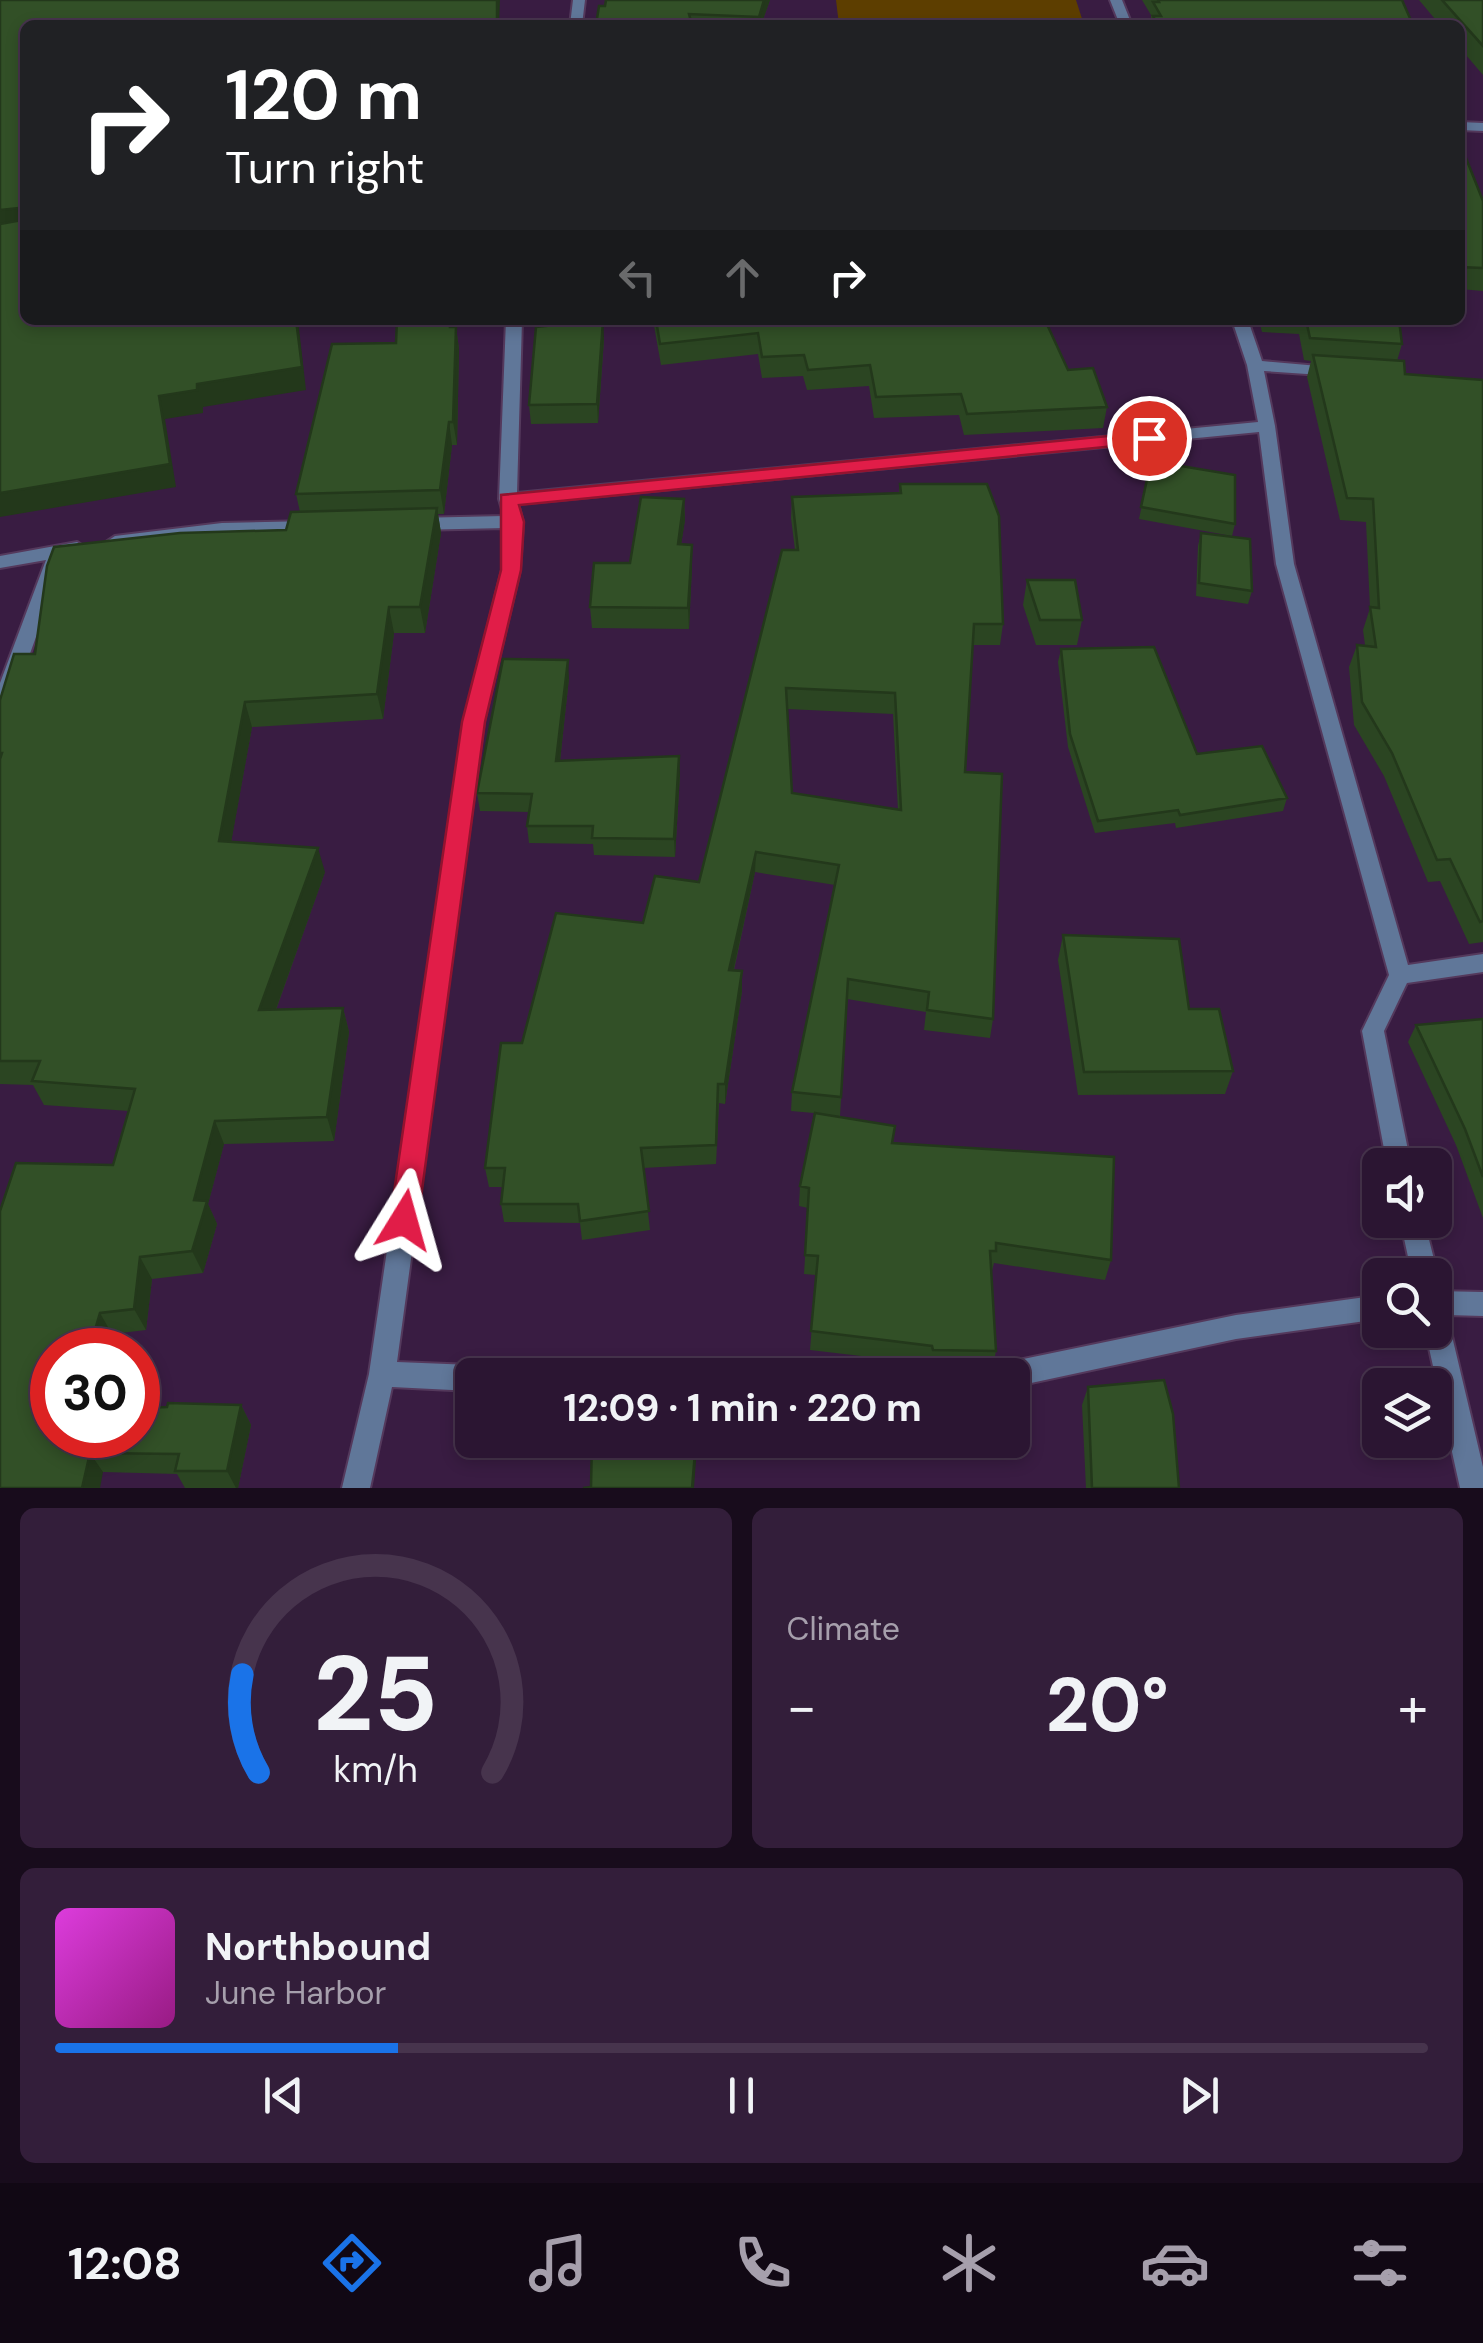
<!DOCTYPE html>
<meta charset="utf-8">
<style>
:root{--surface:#2b1532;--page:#331e3a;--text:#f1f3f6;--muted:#a69fac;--line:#47344d;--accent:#1a73e8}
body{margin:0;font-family:"DM Sans",sans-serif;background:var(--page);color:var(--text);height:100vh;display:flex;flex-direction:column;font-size:38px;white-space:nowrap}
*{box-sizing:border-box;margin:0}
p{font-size:32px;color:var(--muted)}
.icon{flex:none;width:55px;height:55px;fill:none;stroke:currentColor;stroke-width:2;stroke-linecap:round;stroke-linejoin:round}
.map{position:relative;height:1488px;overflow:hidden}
.sheet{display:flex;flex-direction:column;gap:20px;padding:20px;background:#180c1c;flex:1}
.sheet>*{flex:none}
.top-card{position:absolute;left:20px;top:20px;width:1445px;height:305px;border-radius:15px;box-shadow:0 5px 15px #0003,0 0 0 2px var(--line);background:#202124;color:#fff;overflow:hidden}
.tools{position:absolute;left:1362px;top:1148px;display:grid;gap:20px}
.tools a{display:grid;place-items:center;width:90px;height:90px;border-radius:15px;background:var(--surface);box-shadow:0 5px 15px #0003,0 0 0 2px var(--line);font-size:50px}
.speed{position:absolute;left:30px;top:1328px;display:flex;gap:20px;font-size:50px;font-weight:700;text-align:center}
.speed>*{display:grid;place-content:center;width:130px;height:130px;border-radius:50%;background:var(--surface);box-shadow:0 5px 15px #0003,0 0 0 2px var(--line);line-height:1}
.speed .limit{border:15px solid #d22;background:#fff;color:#111}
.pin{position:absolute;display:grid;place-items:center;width:85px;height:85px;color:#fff;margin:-42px;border:5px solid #fff;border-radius:50%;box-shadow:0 2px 10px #0007}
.me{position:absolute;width:110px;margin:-55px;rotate:8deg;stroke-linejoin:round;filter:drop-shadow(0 0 8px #0008)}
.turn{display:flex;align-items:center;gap:35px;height:210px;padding:0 40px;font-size:45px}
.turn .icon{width:130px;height:130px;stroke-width:2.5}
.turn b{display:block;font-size:70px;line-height:85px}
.lanes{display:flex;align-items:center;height:95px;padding:0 40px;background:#0003;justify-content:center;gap:50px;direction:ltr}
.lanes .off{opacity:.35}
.big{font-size:75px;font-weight:700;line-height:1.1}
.sheet .widget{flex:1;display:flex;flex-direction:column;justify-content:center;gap:15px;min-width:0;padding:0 35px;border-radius:15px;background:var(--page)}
.sheet .dial{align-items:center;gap:0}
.dial svg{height:260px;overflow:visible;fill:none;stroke:var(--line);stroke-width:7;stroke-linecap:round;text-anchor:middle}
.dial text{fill:var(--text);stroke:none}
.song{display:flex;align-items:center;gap:30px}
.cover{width:120px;height:120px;border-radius:15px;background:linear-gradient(135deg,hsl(300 70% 55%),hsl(310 70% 35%))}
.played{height:10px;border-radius:5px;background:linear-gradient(90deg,var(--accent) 25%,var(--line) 25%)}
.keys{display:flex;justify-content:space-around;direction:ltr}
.heat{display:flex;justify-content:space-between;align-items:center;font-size:55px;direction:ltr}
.sheet .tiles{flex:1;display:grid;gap:20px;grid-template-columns:1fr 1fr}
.widget:last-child{grid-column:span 2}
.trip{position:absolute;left:455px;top:1358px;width:575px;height:100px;border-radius:15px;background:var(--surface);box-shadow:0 5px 15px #0003,0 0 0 2px var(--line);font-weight:700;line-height:100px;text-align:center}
.tabs{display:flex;height:160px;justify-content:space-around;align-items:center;background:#110814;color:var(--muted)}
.tabs .icon{width:70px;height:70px}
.tabs .current{color:var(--accent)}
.tabs b{font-size:45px;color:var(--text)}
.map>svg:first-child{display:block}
.green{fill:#5d3e00}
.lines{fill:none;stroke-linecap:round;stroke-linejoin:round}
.minor-casing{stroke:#54395c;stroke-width:4}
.minor{fill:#607799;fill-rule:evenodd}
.wall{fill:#2b4522;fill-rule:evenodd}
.shaded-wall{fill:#23381b}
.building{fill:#325027;stroke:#23381b;stroke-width:2.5;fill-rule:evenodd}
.route{fill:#e11d48;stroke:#92132f;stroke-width:2.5}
</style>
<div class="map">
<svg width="1483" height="1488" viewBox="0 0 1483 1488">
<rect width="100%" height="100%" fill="#391c42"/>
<path class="green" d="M836,0H1076L1084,25H839Z"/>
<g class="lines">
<g class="minor-casing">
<path id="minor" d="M573,0H585L582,25H570Z
M1110,0H1122L1132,25H1120Z
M1460,122L1483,123V131L1460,130Z
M506,320H522L517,493L1258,422L1247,365L1232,320H1248L1262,361L1342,368V374L1336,376L1264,371L1275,426L1294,564L1408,965L1483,954V972L1407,983L1384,1031L1411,1165H1387L1362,1031L1389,975L1276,564L1259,432L518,504L523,522L520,570L484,721L397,1362L472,1365L481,1369L484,1375H472V1391L392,1387L370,1488H342L369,1374L464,721L502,570L505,528L414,530L405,524L414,518L504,516L499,499Z
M311,521L317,523L320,527L317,531L222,535L115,548L106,542L115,536L222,523Z
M77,542L86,548L83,552L59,557L63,562L10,709L0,716V683L46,560L0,568V556Z
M1400,1220H1424L1438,1275L1435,1281V1275H1412Z
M1435,1291L1483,1292V1316L1447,1315L1483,1467V1488H1460L1425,1330H1435Z
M1380,1295V1319L1236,1339L1012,1387V1375H996L1000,1366L1009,1362L1236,1315Z"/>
</g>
<use href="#minor" class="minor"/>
</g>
<path class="wall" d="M606,0H770L761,25H596Z
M1142,0H1402L1413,25H1151V15Z
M1419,0H1483V75L1460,48V25H1440Z
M1460,143L1483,201V291L1460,289Z
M397,320H454V327H456L459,349L457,445H452L444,514H438L441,533L425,633H394L383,719L252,727L231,842L325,872L276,1010L343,1008L349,1032L334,1141L224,1144L208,1204L217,1224L203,1273L152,1279L146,1330L112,1334L108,1350H52V1435L241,1405L251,1425L238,1488H185L177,1474L103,1472L0,1488L113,1165L129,1111L44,1105L33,1085L0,1084V700L35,654L286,530L300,512L296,494L396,343Z
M653,320H1045L1068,370L1107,407L1103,428L964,435L959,415L874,418L869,386L807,390L803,376L762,378L758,354L661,365Z
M1259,320H1399L1402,344L1397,361L1405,374L1483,380V942L1469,944L1440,881L1428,882L1384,776L1354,725L1349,667L1357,645H1365L1363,630L1370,608L1366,522L1340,520L1307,377L1311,361L1304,360L1299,334L1262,332Z
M604,339L598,423L531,424L529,405Z
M1151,461L1235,524L1232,536L1139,519Z
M900,484L1003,624L1000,645H973L965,772L993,1019L990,1038L924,1030L926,1012L847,999L840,1116L825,1115L893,1143L1111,1260L1105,1280L994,1263L992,1271H991L996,1351L992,1370L929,1368V1364L810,1350L816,1275L804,1274L808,1208L799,1206L800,1186L814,1113L791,1111L792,1092L835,885L755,872L734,970L742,991L725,1104L719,1103L716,1164L643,1168L650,1230L582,1240L580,1223L504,1222L501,1204L503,1187H489L485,1168L522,1043L643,923L699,882L795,550L791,518L792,497L899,493ZM787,709L893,714L898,810L792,793Z
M684,499L685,520L681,544L692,566L689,629L592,628L590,607Z
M1201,533L1252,591L1248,604L1196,596L1198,546Z
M1027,580L1082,620L1077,645H1036L1023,605Z
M1061,649L1197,754L1287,798L1283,811L1176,828L1175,823L1095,833L1068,747L1058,662Z
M569,678L560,761L680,774L675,857L594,855L593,844L529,843L527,826L529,812L480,811L477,793Z
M1063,935L1189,1009L1233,1071L1225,1094L1078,1095L1058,960Z
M1483,1019V1218L1456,1145L1408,1042L1416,1025Z
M1088,1387L1179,1488H1086L1082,1405Z"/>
<path class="shaded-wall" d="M497,0H500L499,25H497Z
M764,0H770L761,25H759V17Z
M18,208L25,230L0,233V210Z
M296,320H298L306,390L203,407V413L165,419L176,487L0,517V493L159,396L197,384Z
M603,320L604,339L598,423L597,404Z
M456,327L459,349L457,445L453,422Z
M449,422L452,445L444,514L440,490Z
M684,499L685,520L678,565V544Z
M437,508L441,533L425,633L420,607Z
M692,545V566L689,629L688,608Z
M389,607L394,633L383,719L377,694Z
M568,660L569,678L558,779L556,761Z
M245,702L252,727L227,865L219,841Z
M679,756L680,774L675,857L674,839Z
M318,848L325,872L267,1034L259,1010Z
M756,852L755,872L729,990V970Z
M742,971V991L725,1104V1084Z
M343,1008L349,1032L334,1141L327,1117Z
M215,1121L224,1144L208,1204L217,1224L203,1273L192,1251L194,1200Z
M140,1257L152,1279L146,1330L134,1309Z
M100,1313L112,1334L108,1350H89Z
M241,1405L251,1425L238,1488H236L227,1471Z
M696,1440L697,1446L694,1488H692Z
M90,1453L103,1472L100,1488H82Z"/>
<path class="building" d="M0,0H497V25H25V320H296L302,367L197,384V390L159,396L170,464L0,493V224L22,220L18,208L0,210Z
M606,0H764L759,17L689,14L692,25H596L599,6H605Z
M1158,0H1402L1413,25H1158L1153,16H1161L1153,2H1159Z
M1442,0H1483V46Z
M1460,143L1483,201V268L1460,267Z
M397,320H450V327H456L453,422H449L440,490L296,494L332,344L396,343Z
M603,320L597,404L529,405L536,327Z
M656,320H1045L1068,370L1093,368L1107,407L967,414L961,394L876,397L870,365L808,370L804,355L762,357L758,333L660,344Z
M1306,320H1399L1402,344L1310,338Z
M1313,355L1404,361L1405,374L1483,380V921L1480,922L1450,859L1437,860L1392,753L1362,702L1357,645L1376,647L1370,607L1379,608L1373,499L1347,498Z
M1151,461L1235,475V524L1141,507Z
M900,484H987L999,516L1003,624H974L965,772L1002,774L993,1019L927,1010L929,992L848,979L841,1097L792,1092L839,865L756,852L729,970L742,971L725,1084H718L716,1145L641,1148L649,1211L580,1221L578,1204H501L505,1168H485L501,1043H522L556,913L643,923L655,876L699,882L782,550H798L792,497L901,493ZM786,688L895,693L901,810L792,793Z
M641,497L684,499L678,544L692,545L688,608L590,607L594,563H630Z
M437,508L420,607H389L377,694L245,702L219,841L318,848L259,1010L343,1008L327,1117L215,1121L194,1200L207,1201L192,1251L140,1257L134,1309L100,1313L89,1350H52V1435H138V1408L167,1407L168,1403L241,1405L227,1471H175L179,1454L90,1453L82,1488H0V1211L16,1163L113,1165L135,1089L32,1081L40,1061H0V759L2,753H0V700L14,654H35L47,566L54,547L180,533L286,530L291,512Z
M1201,533L1250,539L1252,591L1199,583Z
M1027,580H1075L1082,620H1040Z
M1154,647L1197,754L1262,746L1287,798L1180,815L1178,810L1098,821L1070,734L1061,649Z
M503,659L568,660L556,761L679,756L674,839L592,838L593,826H527L532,794L477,793Z
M1063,935L1179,939L1189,1009H1219L1233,1071L1084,1072Z
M1483,1019V1177L1465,1129L1416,1025Z
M815,1113L895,1126L892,1143L1114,1157L1111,1260L996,1243V1251H990L996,1351L933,1350L932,1346L811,1331L818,1256L805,1255L809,1188L800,1186Z
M1164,1380L1173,1414L1179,1488H1092L1088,1387Z
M592,1440H696L692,1488H583L591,1487Z"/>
<path class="route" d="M1149,432L1159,438L1156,442L519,505L524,522L521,570L485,722L418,1220L414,1229L404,1233L394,1229L390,1220L462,722L501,570V495Z"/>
</svg>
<div class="tools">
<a><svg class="icon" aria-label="sound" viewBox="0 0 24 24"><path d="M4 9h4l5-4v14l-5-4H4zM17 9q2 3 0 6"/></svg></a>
<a><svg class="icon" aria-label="search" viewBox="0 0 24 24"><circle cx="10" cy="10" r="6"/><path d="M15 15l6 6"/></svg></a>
<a><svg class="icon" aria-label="layers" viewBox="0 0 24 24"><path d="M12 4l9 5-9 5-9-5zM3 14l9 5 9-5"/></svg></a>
</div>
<div class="speed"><div class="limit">30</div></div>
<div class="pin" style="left:1149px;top:438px;background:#d93025"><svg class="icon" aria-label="arrive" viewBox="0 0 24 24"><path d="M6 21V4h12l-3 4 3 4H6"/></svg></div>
<svg class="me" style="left:404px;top:1220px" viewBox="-20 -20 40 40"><path d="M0-17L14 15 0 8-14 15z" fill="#e11d48" stroke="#fff" stroke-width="4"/></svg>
<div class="trip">12:09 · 1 min · 220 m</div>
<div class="top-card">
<div class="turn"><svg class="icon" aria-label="right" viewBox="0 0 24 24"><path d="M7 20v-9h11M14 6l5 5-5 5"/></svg><div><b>120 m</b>Turn right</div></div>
<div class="lanes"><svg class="icon off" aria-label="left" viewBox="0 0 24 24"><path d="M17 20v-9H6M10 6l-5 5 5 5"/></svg><svg class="icon off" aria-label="ahead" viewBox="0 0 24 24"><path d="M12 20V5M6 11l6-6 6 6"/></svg><svg class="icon" aria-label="right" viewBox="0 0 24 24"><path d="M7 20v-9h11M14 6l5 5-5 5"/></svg></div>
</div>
</div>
<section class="sheet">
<div class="tiles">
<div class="widget dial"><svg viewBox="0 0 100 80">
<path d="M14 69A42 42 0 1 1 86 69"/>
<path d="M14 69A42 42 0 0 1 9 39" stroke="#1a73e8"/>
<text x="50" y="56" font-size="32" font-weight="700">25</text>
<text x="50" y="72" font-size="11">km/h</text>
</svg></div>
<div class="widget"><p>Climate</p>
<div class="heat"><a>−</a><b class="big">20°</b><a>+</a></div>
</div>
<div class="widget">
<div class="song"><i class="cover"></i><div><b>Northbound</b><p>June Harbor</p></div></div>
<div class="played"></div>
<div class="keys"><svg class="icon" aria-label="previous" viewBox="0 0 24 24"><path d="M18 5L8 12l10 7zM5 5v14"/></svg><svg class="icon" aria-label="pause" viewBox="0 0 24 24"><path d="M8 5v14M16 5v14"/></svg><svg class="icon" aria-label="next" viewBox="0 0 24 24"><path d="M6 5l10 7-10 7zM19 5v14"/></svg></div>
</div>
</div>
</section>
<nav class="tabs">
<b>12:08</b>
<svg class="icon current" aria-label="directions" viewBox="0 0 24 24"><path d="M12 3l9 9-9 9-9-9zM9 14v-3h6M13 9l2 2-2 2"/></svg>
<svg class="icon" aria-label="music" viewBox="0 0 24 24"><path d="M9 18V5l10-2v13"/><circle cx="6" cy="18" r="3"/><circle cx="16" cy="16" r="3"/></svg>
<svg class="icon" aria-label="phone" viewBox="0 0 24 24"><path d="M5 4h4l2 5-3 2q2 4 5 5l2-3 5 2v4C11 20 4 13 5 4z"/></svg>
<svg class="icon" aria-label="climate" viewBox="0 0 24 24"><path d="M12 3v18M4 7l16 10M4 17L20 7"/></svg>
<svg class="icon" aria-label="car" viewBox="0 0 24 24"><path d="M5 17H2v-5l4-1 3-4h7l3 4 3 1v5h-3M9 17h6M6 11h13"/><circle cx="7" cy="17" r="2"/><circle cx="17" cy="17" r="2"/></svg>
<svg class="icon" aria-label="filters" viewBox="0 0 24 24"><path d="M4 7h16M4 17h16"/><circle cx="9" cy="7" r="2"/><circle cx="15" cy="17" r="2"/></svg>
</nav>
